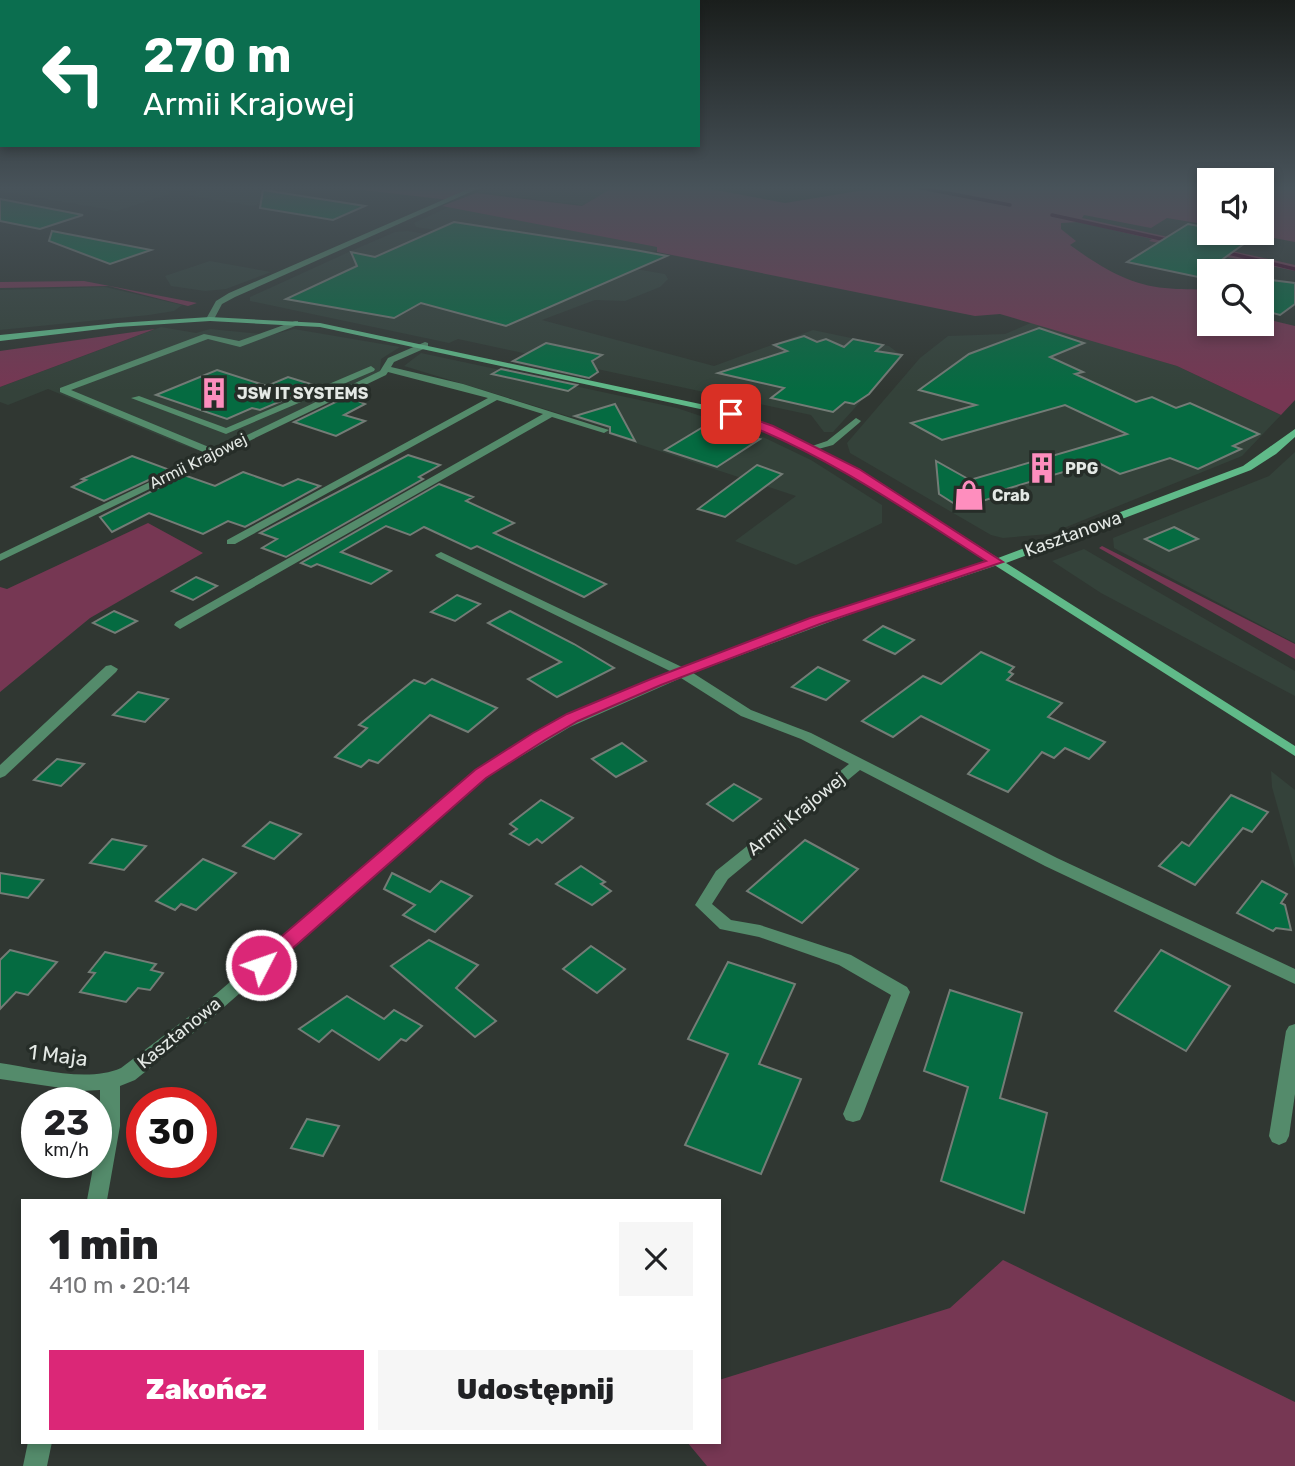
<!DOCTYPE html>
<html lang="pl">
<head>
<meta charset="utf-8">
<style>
	:root { --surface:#fff; --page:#f6f6f6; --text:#202124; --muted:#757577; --accent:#db2777 }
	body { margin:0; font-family:Rubik,sans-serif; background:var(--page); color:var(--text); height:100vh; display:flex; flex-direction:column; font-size:26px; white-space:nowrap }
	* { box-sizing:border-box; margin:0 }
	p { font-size:23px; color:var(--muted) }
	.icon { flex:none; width:38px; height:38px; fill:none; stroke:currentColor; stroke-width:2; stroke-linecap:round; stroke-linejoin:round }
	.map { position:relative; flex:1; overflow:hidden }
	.sheet { position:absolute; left:21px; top:1199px; width:700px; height:245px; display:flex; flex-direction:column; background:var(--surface); border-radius:0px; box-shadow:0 4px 10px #0003 }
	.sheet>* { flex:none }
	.guide { position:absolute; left:0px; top:0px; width:700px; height:147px; box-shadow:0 4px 10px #0003; background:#0b6e4f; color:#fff; overflow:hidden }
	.buttons { position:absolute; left:1197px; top:168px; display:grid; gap:14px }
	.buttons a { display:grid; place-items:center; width:77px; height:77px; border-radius:0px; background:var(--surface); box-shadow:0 4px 10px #0003; font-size:35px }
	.speed { position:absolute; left:21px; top:1087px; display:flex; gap:14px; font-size:35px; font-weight:700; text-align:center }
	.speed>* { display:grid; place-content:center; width:91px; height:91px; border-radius:50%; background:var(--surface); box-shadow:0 4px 10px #0003; line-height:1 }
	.speed small { font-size:18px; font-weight:400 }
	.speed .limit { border:10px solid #d22; background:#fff; color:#111 }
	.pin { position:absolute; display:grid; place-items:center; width:60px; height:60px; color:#fff; margin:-30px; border-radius:14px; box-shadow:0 4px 10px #0006 }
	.me { position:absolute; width:77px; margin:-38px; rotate:49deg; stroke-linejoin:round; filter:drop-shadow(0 0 5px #0008) }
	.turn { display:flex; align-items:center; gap:24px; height:147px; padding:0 28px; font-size:32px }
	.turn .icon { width:91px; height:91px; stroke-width:2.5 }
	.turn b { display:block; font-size:49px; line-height:60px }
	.round { display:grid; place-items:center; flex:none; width:74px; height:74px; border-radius:0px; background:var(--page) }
	.headline { display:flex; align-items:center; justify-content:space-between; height:119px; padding:0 28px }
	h1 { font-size:42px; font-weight:800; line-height:52px }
	.action { display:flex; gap:14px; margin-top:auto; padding:14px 28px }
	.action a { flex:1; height:80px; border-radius:0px; background:var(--accent); color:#fff; font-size:28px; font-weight:800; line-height:80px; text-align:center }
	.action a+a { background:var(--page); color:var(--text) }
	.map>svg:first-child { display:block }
</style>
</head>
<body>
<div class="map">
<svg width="1295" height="1466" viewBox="0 0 1295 1466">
	<rect width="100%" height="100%" fill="#303732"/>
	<g fill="#34423a">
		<polygon points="0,186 159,186 169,188 169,194 117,211 0,191"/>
		<polygon points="209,186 306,186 253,206 187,195"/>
		<polygon points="490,186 578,186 610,190 582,205 478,192"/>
		<polygon points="453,205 663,247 631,262 416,227 414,223"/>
		<polygon points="408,231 665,274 668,279 660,287 625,301 595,300 542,320 714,366 813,330 889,346 902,356 833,432 824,432 811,415 458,339 449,343 250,301 250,297 351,251 395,232"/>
		<polygon points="210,261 271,272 226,289 205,291 171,286 165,276"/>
		<polygon points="105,287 182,305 174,311 149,315 0,330 0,290"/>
		<polygon points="1033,322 1177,366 1281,415 1242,456 1049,534 1003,538 991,535 850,453 847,443 920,358 948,336 1005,334"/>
		<polygon points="161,327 196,333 210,329 271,335 294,329 400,347 381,359 380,370 387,372 211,454 182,445 48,389 8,405 0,402 0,387"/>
		<polygon points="421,353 677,408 763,437 811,460 882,505 882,523 796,565 735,541 796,496 605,433 608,430 604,427 404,366"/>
		<polygon points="1295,452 1295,643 1114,548 1113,538 1269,476"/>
		<polygon points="1084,549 1295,671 1295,696 1101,593 1052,561"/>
		<polygon points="1271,771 1295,790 1295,869 1272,787"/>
	</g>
	<g fill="#763753">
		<polygon points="329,186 476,186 449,200"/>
		<path d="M570,186h124l91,17 104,-17h320v39l-42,-7 -16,10 -67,-13 -2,3 200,44 13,3v6l-146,-30 3,-2 -73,-17 -18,1v6l15,12 -6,4c29,21 59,40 95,43 15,2 29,0 44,3v33h53v-6l33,8v74l-14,15 -104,-49 -177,-52 -25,2 -318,-64v-5l-215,-41 34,-13 106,13 27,-16z"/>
		<polygon points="1262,186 1295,186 1295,242 1248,233 1262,233"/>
		<polygon points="84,281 197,303 188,306 109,286 0,288 0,282"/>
		<polygon points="155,329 0,387 0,351"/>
		<polygon points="148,523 203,553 90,618 0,692 0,587 7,589"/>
		<polygon points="1102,546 1295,644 1295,659 1099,548"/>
		<polygon points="1003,1260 1295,1402 1295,1466 707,1466 687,1442 719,1442 719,1380 950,1308"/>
	</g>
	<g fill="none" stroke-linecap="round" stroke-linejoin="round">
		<g stroke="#440025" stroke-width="3.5">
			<polyline points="911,186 1010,205"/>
			<polyline points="1052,215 1171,241"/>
			<polyline points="1224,252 1295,269"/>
		</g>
	</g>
	<g fill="#056b41" stroke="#737c76" stroke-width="2">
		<polygon points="263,190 365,206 333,220 260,208"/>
		<polygon points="0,199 83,215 40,229 0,221"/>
		<polygon points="454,222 635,250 667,256 506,326 421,303 394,318 286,299 357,266 351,252 375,257"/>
		<polygon points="1188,224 1209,228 1209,233 1259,233 1198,277 1127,262"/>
		<polygon points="52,231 151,250 110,264 49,241"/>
		<polygon points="1271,280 1295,283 1295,304 1280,315 1262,310 1262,292"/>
		<polygon points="1039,328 1084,343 1050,357 1083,372 1075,374 1136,402 1152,397 1176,408 1190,403 1259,434 1233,446 1241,449 1198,469 1170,458 1120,474 1097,462 996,492 1001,495 961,508 939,494 936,461 970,480 1127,434 1065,405 942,440 911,423 976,405 919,390 969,354"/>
		<polygon points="804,336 817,342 826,339 844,347 853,339 883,345 876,351 902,355 869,394 854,404 845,402 833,412 771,398 784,388 718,373 787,351 774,345"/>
		<polygon points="546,343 602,355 592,361 598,372 589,378 513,361"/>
		<polygon points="501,369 577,385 568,391 492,374"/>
		<polygon points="217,370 267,386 288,377 317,386 260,410 252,408 227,419 156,395"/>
		<polygon points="348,396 365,404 344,415 365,421 336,436 294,422"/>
		<polygon points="615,404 635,441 610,433 610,427 575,416"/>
		<polygon points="708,424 760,439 717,467 665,450"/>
		<polygon points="408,455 440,465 419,477 423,479 286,557 262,548 277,539 260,533"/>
		<polygon points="132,456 170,470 104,501 72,487 86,480 82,479"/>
		<polygon points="757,465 782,474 725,517 698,509"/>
		<polygon points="243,472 283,486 298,479 320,486 245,527 228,521 203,534 149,513 112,532 100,517 184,475 215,486"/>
		<polygon points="439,484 473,497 466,501 514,523 494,533 606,584 584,597 477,546 471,549 424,527 410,535 386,526 341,552 391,571 371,584 317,564 311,567 301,563"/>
		<polygon points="1174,527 1198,539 1169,551 1145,539"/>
		<polygon points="196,577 217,586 193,600 172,591"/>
		<polygon points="457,595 480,604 455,621 431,612"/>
		<polygon points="114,611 137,621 115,633 93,623"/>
		<polygon points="510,611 574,644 614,668 557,697 528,679 561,662 488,623"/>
		<polygon points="883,626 914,640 895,654 864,640"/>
		<polygon points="981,652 1014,667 1009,672 1013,674 1007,680 1062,703 1048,717 1105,742 1089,759 1065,748 1054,758 1042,752 1008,792 968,774 989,750 921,716 893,737 862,721 923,676 941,684"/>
		<polygon points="818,667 849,681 826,700 792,687"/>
		<polygon points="432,679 497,708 468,732 430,715 378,763 369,760 361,767 335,757 367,728 359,725 414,680 425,684"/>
		<polygon points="138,692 168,699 145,722 113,715"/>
		<polygon points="622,743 646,761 616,777 592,759"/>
		<polygon points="57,759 84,764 61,786 34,780"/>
		<polygon points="734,784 761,799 733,821 707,804"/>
		<polygon points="1231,795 1268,812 1252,832 1243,828 1195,885 1159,866 1182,842 1189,846"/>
		<polygon points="541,800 573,818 542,843 537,839 529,845 510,834 517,829 510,824"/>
		<polygon points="270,822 301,834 274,859 243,846"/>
		<polygon points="112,839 146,846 124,870 90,863"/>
		<polygon points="805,840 858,869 802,923 747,891"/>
		<polygon points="203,859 236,873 196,910 181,904 175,910 156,901"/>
		<polygon points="581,866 605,882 601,884 611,891 592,905 556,884"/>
		<polygon points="0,873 43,880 28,898 0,893"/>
		<polygon points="392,873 430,892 441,881 472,896 435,932 403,915 415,905 384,889"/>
		<polygon points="1262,881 1287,894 1281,903 1285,905 1291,930 1276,928 1273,931 1237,913"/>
		<polygon points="429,940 478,965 456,988 496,1021 475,1037 391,966"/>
		<polygon points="591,946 625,969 597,993 563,969"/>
		<polygon points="10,950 57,962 28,995 16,992 0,1009 0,960"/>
		<polygon points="1161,950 1230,986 1186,1051 1115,1011"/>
		<polygon points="105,952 156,964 151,970 163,973 150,990 138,988 126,1002 80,992 95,973 89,972"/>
		<polygon points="728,962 795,984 759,1064 801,1079 761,1174 685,1145 728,1054 688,1039"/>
		<polygon points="950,990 1022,1013 1000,1098 1047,1113 1024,1213 941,1181 968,1087 924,1071"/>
		<polygon points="347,996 384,1019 394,1010 422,1026 406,1041 401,1039 379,1060 332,1030 319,1042 299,1029"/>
		<polygon points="307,1119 339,1126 323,1156 291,1148"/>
	</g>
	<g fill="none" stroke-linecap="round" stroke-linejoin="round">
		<g fill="#548b6b" fill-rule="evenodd">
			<polygon points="475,186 484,186 235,297 222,304 213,321 206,319 216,301 229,293"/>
			<polygon points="295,321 298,321 298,325 240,347 208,339 71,390 216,450 380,371 388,358 425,342 428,343 428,347 394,362 391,367 463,384 609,430 604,433 552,417 180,629 174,625 176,622 543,414 497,400 235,544 227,544 227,540 488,398 388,372 386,375 0,561 0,554 208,454 60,392 60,388 204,334 239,341"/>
			<polygon points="371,366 375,369 374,371 226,434 131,398 139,396 226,428"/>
			<polygon points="856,418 861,421 859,423 833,445 811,451 806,448 827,441"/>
			<path d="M441,552l243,116 167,-63 142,-45h8v4l-142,47 -166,62 58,37 60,23 246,125 238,111v15l-250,-118 -185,-96 -132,109 -16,25 19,16 29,5 91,30 56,32 3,5 -47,122 -3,6 -7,2 -7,-2 -3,-6 48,-119 -52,-30 -80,-28 -39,-8 -25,-24 21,-34 133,-107 -48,-25 -60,-23 -60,-38 -111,49 -84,50 -279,245 -72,58 -15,6v40l-13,74h-20l7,-38h2l4,-36v-36l-18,1 -82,-12v-16c36,5 87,20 121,5l74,-56 281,-241 85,-50 111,-49 -235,-115 -2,-2z"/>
			<polygon points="111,665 118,669 116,672 5,776 0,778 0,765 106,666"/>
			<polygon points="1295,1024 1295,1094 1289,1136 1286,1142 1279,1145 1272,1142 1269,1136 1286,1031 1289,1026"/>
			<polygon points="28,1442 52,1442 47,1466 23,1466"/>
		</g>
		<polygon fill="#60ba89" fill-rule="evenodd" points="210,317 320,323 719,408 772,426 859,470 998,558 1243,466 1295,429 1295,437 1276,454 1251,470 1006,563 1295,746 1295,756 851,474 766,430 714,412 320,327 210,321 118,327 0,341 0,335 118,323"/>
	</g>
	<linearGradient id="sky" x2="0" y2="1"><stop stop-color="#1a1e1c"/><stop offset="0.48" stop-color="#48535a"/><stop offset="1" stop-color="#48535a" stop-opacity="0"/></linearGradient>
	<rect width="1295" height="391" fill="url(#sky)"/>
	<path fill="#db2777" stroke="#8e194d" stroke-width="2" d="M731,411l42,15 86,43 144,93 -183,62 -159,61 -83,36 -33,19 -59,38 -218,192h-14l-3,-5 3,-5 221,-190 58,-37 34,-19 84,-35 159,-61 176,-57c-83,-53 -165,-110 -259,-144v-5z"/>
	<defs>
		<symbol id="building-bare" viewBox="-9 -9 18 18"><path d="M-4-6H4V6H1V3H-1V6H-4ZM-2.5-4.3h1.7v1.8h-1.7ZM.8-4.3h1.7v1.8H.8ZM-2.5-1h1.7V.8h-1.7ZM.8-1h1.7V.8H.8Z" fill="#fe8ebe" stroke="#262d28" stroke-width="2.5" paint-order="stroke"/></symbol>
		<symbol id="shop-bare" viewBox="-9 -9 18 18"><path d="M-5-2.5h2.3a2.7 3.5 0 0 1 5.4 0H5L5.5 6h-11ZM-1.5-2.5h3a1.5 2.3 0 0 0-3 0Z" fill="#fe8ebe" stroke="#262d28" stroke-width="2.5" paint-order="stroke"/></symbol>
	</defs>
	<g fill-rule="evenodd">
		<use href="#building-bare" x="192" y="371" width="44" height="44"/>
		<use href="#building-bare" x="1020" y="446" width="44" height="44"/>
		<use href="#shop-bare" x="947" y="473" width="44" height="44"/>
	</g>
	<g text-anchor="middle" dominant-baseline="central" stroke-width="7" stroke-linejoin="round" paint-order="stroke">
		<g font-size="16" font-weight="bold" fill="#e4e9e5" stroke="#262d28" text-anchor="start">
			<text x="237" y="393">JSW IT SYSTEMS</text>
			<text x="1065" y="468">PPG</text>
			<text x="992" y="495">Crab</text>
		</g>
		<g font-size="16" fill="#e4e9e5" stroke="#262d28">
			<text transform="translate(198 461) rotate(-26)">Armii Krajowej</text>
		</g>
		<g font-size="18" fill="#e4e9e5" stroke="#262d28">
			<text transform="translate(1073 534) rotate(-20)">Kasztanowa</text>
			<text transform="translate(796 814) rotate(-39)">Armii Krajowej</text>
			<text transform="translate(179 1033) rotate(-39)">Kasztanowa</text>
		</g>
		<g font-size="21" fill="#e4e9e5" stroke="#262d28">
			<text transform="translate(58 1055) rotate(7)">1 Maja</text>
		</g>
	</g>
</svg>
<div class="buttons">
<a><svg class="icon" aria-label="sound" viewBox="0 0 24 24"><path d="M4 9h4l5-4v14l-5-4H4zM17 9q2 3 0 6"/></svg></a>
<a><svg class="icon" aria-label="search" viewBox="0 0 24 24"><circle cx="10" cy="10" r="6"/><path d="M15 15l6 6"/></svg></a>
</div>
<div class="speed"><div>23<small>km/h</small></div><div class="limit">30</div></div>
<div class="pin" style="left:731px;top:414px;background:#d93025"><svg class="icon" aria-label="arrive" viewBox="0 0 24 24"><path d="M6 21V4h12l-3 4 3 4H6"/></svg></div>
<svg class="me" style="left:261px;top:965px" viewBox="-20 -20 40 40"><circle r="17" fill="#db2777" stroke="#fff" stroke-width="3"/><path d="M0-11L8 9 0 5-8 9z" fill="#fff"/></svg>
<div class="guide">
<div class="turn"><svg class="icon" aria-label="left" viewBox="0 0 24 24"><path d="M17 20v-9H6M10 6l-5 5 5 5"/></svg><div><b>270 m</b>Armii Krajowej</div></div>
</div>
<section class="sheet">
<div class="headline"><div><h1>1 min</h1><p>410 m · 20:14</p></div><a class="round"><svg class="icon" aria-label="close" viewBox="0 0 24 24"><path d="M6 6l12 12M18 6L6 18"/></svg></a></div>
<div class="action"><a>Zakończ</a><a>Udostępnij</a></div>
</section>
</div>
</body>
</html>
